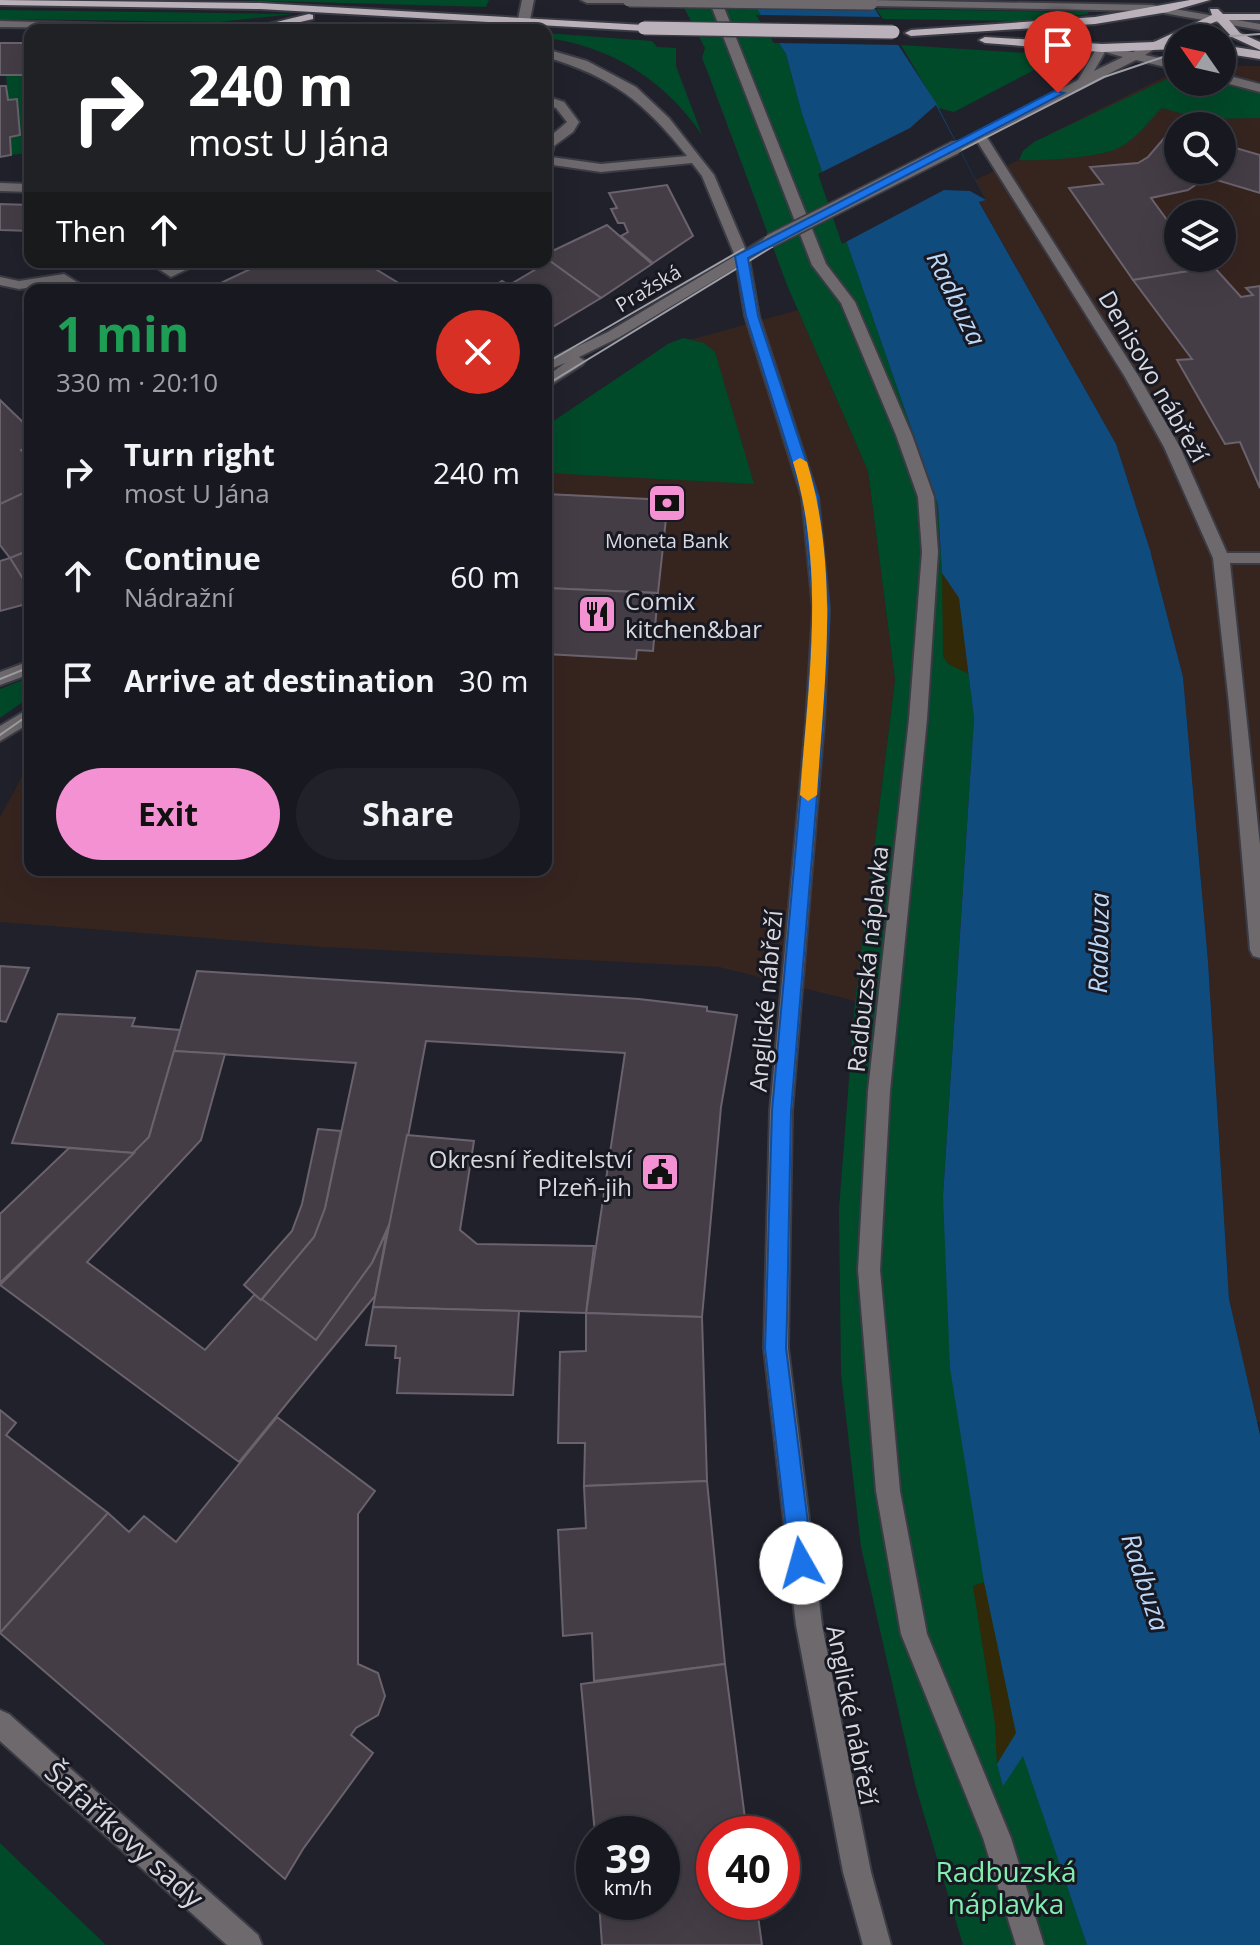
<!DOCTYPE html>
<html lang="en">
<head>
<meta charset="utf-8">
<style>
	:root { --surface:#181920; --page:#212229; --text:#f1f3f6; --muted:#9fa0a5; --line:#36383e; --accent:#f491d3 }
	body { margin:0; font-family:"Open Sans",sans-serif; background:var(--page); color:var(--text); height:100vh; display:flex; flex-direction:column; font-size:30px; white-space:nowrap }
	* { box-sizing:border-box; margin:0 }
	p { font-size:26px; color:var(--muted) }
	.icon { flex:none; width:44px; height:44px; fill:none; stroke:currentColor; stroke-width:2; stroke-linecap:round; stroke-linejoin:round }
	.map { position:relative; flex:1; overflow:hidden }
	.details { position:absolute; left:24px; top:284px; width:528px; height:592px; display:flex; flex-direction:column; background:var(--surface); border-radius:16px; box-shadow:0 8px 32px #0002,0 0 0 2px var(--line) }
	.details>* { flex:none }
	.hud { position:absolute; left:24px; top:24px; width:528px; height:244px; border-radius:16px; box-shadow:0 8px 32px #0002,0 0 0 2px var(--line); background:#202124; color:#fff; overflow:hidden }
	.needle { width:52px; rotate:304deg }
	.buttons { position:absolute; left:1164px; top:24px; display:grid; gap:16px }
	.buttons a { display:grid; place-items:center; width:72px; height:72px; border-radius:50%; background:var(--surface); box-shadow:0 8px 32px #0002,0 0 0 2px var(--line); font-size:40px }
	.speed { position:absolute; left:576px; top:1816px; display:flex; gap:16px; font-size:40px; font-weight:700; text-align:center }
	.speed>* { display:grid; place-content:center; width:104px; height:104px; border-radius:50%; background:var(--surface); box-shadow:0 8px 32px #0002,0 0 0 2px var(--line); line-height:1 }
	.speed small { font-size:20px; font-weight:400 }
	.speed .limit { border:12px solid #d22; background:#fff; color:#111 }
	.pin { position:absolute; display:grid; place-items:center; width:68px; height:68px; color:#fff; margin:-82px -34px; border-radius:50% 50% 50% 0; rotate:-45deg; box-shadow:0 0 8px #0007 }
	.pin .icon { rotate:45deg }
	.me { position:absolute; width:88px; margin:-44px; rotate:353deg; stroke-linejoin:round; filter:drop-shadow(0 0 6px #0008) }
	.turn { display:flex; align-items:center; gap:28px; height:168px; padding:0 32px; font-size:36px }
	.turn .icon { width:104px; height:104px; stroke-width:2.5 }
	.turn b { display:block; font-size:56px; line-height:68px }
	.then { display:flex; align-items:center; height:76px; padding:0 32px; background:#0003; gap:16px; font-size:30px }
	.round { display:grid; place-items:center; flex:none; width:84px; height:84px; border-radius:42px; background:var(--page) }
	.overview { display:flex; align-items:center; justify-content:space-between; height:136px; padding:0 32px }
	h1 { font-size:48px; font-weight:700; line-height:60px; color:#1e9e55 }
	.button { display:flex; gap:16px; margin-top:auto; padding:16px 32px }
	.button a { flex:1; height:92px; border-radius:48px; background:var(--accent); color:#111; font-size:32px; font-weight:700; line-height:92px; text-align:center }
	.button a+a { background:var(--page); color:var(--text) }
	ul { padding:0; list-style:none }
	li { display:flex; align-items:center; gap:24px; height:104px; padding:0 32px }
	li div { flex:1 }
	li b { display:block; font-size:30px }
	li em { font-style:normal }
	.map>svg:first-child { display:block }
</style>
</head>
<body>
<div class="map">
<svg width="1260" height="1945" viewBox="0 0 1260 1945">
	<rect width="100%" height="100%" fill="#20212b"/>
	<g fill="#36241f" fill-rule="evenodd">
		<path d="M1222,66h38v1356h-4l-27,-123 -21,-337 -25,-285 -33,-127 -34,-106 -137,-243 7,-2 -11,-19 44,-20 4,-9 11,-9 128,-64 16,-4v8h44zM1178,126h44v44h-44zM1178,214h44v44h-44z"/>
		<polygon points="798,310 868,471 895,680 855,1001 719,967 322,947 0,922 0,817 30,762 30,870 546,870 546,426 673,341 693,339"/>
	</g>
	<g fill="#004929">
		<polygon points="239,0 489,0 486,7"/>
		<polygon points="680,0 751,0 786,54 802,114 938,505 942,573 959,597 974,718 943,1196 1016,1733 1087,1945 963,1945 916,1788 861,1547 841,1374 839,1209 855,1001 895,680 868,471 787,285 708,73 702,58 705,48"/>
		<polygon points="876,9 1087,12 1089,14 1022,21 883,19"/>
		<polygon points="0,10 289,14 294,14 219,22 0,19"/>
		<path d="M546,33l106,8 5,6 19,1v18l26,69c-36,-54 -91,-89 -156,-97z"/>
		<polygon points="901,45 1059,55 1059,57 954,112 938,108"/>
		<path d="M1177,74l1,8h33l49,11v25l-60,1 -38,-11c-14,14 -29,35 -48,42 -24,8 -69,11 -95,10l4,-9 11,-9z"/>
		<polygon points="6,75 30,75 30,153 11,155 10,137 20,135 17,99 8,100"/>
		<polygon points="683,338 704,343 715,352 754,484 546,473 546,426 668,344"/>
		<polygon points="30,677 30,697 0,718 0,689"/>
		<polygon points="0,1843 106,1945 0,1945"/>
	</g>
	<g fill="#312907">
		<polygon points="942,573 959,597 969,674 948,664 943,656"/>
		<polygon points="984,1582 1016,1733 997,1764 995,1724 973,1586"/>
	</g>
	<polygon fill="#104b7e" points="751,0 869,0 936,103 986,200 979,202 1116,444 1150,550 1183,677 1208,962 1229,1299 1260,1435 1260,1945 1087,1945 1023,1756 1003,1786 997,1764 1016,1733 984,1582 950,1368 943,1196 974,718 959,598 942,573 938,505 802,114 786,54"/>
	<g fill="#20212b">
		<polygon points="756,15 881,17 901,45 774,43"/>
		<polygon points="936,105 986,200 970,191 944,190 842,244 818,174 910,128"/>
	</g>
	<g fill="#443d46" stroke="#6a626d" stroke-width="2">
		<rect x="0" y="43" width="30" height="32"/>
		<polygon points="0,86 6,86 8,100 17,99 20,135 10,137 11,155 0,157"/>
		<polygon points="1172,129 1178,131 1178,170 1222,170 1222,144 1260,155 1260,193 1207,177 1188,190 1151,198 1178,235 1178,258 1194,258 1202,269 1133,280 1069,188 1103,184 1090,167 1138,163 1148,157"/>
		<polygon points="667,185 693,236 653,263 621,236 628,232 624,223 618,223 611,209 617,208 609,193"/>
		<polygon points="0,204 30,205 30,231 0,230"/>
		<polygon points="607,225 652,264 601,298 550,261 546,254"/>
		<polygon points="550,261 601,298 546,331 546,290 487,290 502,281 509,285"/>
		<polygon points="265,262 364,262 410,290 206,290"/>
		<polygon points="1214,267 1241,297 1253,295 1246,288 1260,286 1260,488 1240,442 1225,444 1177,360 1192,359 1133,280"/>
		<polygon points="0,400 30,429 30,446 21,450 30,459 30,490 0,504"/>
		<polygon points="30,490 30,550 10,558 0,545 0,504"/>
		<polygon points="546,494 668,500 658,593 546,588"/>
		<polygon points="30,550 30,590 10,558"/>
		<polygon points="10,558 30,590 30,603 0,611 0,561"/>
		<polygon points="546,588 658,593 653,651 637,650 636,659 546,654"/>
		<polygon points="0,966 29,968 6,1022 0,1021"/>
		<polygon points="197,971 639,999 707,1007 707,1011 737,1015 721,1107 702,1317 586,1313 625,1053 426,1041 393,1216 372,1263 316,1340 261,1300 314,1237 325,1208 356,1063 174,1051"/>
		<polygon points="58,1014 135,1018 132,1026 180,1030 149,1137 134,1153 12,1143"/>
		<polygon points="174,1051 225,1054 201,1140 87,1262 205,1350 255,1294 316,1340 372,1263 387,1231 375,1296 239,1462 0,1285 149,1137"/>
		<polygon points="318,1129 341,1131 325,1208 314,1237 261,1300 244,1285 292,1231 302,1204"/>
		<polygon points="407,1135 474,1141 460,1230 477,1244 594,1246 586,1313 373,1307"/>
		<polygon points="69,1148 134,1153 0,1283 0,1214"/>
		<polygon points="373,1307 519,1311 513,1395 397,1393 400,1358 395,1358 396,1346 366,1345"/>
		<polygon points="586,1313 702,1317 707,1481 584,1486 585,1443 558,1443 560,1352 586,1351"/>
		<polygon points="0,1410 16,1423 6,1435 108,1513 0,1633"/>
		<polygon points="277,1417 375,1491 358,1514 358,1664 378,1673 385,1696 378,1715 356,1728 351,1735 373,1753 303,1849 285,1879 0,1633 108,1513 129,1532 144,1516 176,1542"/>
		<polygon points="707,1481 725,1664 594,1681 592,1633 563,1636 558,1530 586,1528 584,1486"/>
		<polygon points="725,1664 747,1834 714,1834 714,1902 756,1902 762,1945 602,1945 599,1902 662,1902 662,1834 595,1834 581,1684"/>
	</g>
	<g fill="none" stroke-linecap="round" stroke-linejoin="round">
		<defs>
			<g id="minor">
				<polygon points="522,0 534,0 530,20 521,30 509,30 518,19"/>
				<polygon points="581,0 635,0 629,3 587,3"/>
				<polygon points="709,0 721,0 826,264 855,302 912,435 934,497 938,552 927,719 890,1091 880,1270 900,1491 927,1634 1011,1838 1044,1945 1016,1945 983,1838 901,1634 876,1491 858,1270 868,1091 909,719 922,552 918,497 896,435 841,303 812,265"/>
				<polygon points="869,0 1152,5 1260,24 1260,30 1152,11 871,6 865,3"/>
				<polygon points="0,21 228,27 234,30 0,27"/>
				<polygon points="304,27 367,27 373,30 298,30"/>
				<path d="M1155,41l6,4 -16,10 33,7v8l-42,-10 -150,76 153,241 41,70 47,106h33v10h-30l30,282v113l-7,-2 -3,-6 -21,-246 -16,-146 -49,-111 -39,-70 -148,-236 -21,10 -6,-4 128,-67 20,-34 35,6zM1105,52l18,5 -29,14z"/>
				<path d="M546,49l41,12 49,26 33,31 45,57 32,75 19,-12 12,3 -28,18 10,57 59,181 11,112 -5,114 -32,388 -4,237 34,277 49,247 20,73h-28l-20,-73 -47,-247 -32,-277 6,-237 36,-388 7,-114 -11,-112 -57,-181 -8,-49 -119,71 -39,19 6,4 -2,3 -37,24v-11l19,-14 -19,8v-10l62,-29 127,-76 -33,-80 -10,-13 -91,9 -55,-8v-24l21,-18 -11,-14 -10,-4v-8l18,6 15,20 -6,10 -19,14 -3,11 50,7 86,-8c-43,-54 -74,-79 -141,-99z"/>
				<polygon points="1222,74 1260,84 1260,92 1222,82"/>
				<polygon points="0,183 30,184 30,192 0,191"/>
				<polygon points="148,262 164,262 172,267 184,262 202,262 171,277"/>
				<polygon points="64,274 90,290 73,290 62,283 19,289 0,285 0,277 19,281"/>
				<polygon points="30,661 30,674 0,685 0,672"/>
				<polygon points="30,708 30,723 0,741 0,726"/>
				<polygon points="0,1710 9,1714 258,1935 262,1945 227,1945 0,1741"/>
			</g>
			<g id="major">
				<polygon points="0,0 260,3 644,25 650,28 644,31 260,9 0,5"/>
				<polygon points="1190,0 1210,0 1168,12 1095,24 911,36 905,33 911,30 1095,17"/>
				<polygon points="1210,9 1218,9 1223,14 1260,14 1260,20 1229,20 1240,33 1260,42 1260,50 1232,37 1217,21 1178,38 1173,42 1178,41 1178,49 1102,52 985,43 979,40 985,37 1102,44 1154,42 1212,15"/>
				<polygon points="309,14 313,15 313,19 266,30 244,30"/>
				<polygon points="1222,45 1260,51 1260,59 1222,53"/>
			</g>
		</defs>
		<use href="#minor" stroke="#3a3b44" stroke-width="4"/>
		<use href="#major" stroke="#3a3b44" stroke-width="4"/>
		<use href="#minor" fill="#6d696d" fill-rule="evenodd"/>
		<use href="#major" fill="#bab1ba" fill-rule="evenodd"/>
		<g stroke="#9f9fa7" stroke-width="2">
			<polyline points="1206,38 1260,34"/>
			<polyline points="546,363 743,249"/>
			<polyline points="546,385 772,247 1104,77 1178,52"/>
			<polyline points="0,679 30,667"/>
			<polyline points="0,735 30,714"/>
		</g>
		<defs>
			<g id="minor-bridge">
				<polyline points="629,0 871,3"/>
				<polyline points="770,241 956,147"/>
			</g>
			<polyline id="major-bridge" points="644,28 893,32"/>
		</defs>
		<use href="#minor-bridge" stroke="#3a3b44" stroke-width="16" stroke-linecap="butt"/>
		<use href="#major-bridge" stroke="#3a3b44" stroke-width="16" stroke-linecap="butt"/>
		<use href="#minor-bridge" stroke="#6d696d" stroke-width="13"/>
		<use href="#major-bridge" stroke="#bab1ba" stroke-width="13"/>
	</g>
	<polygon fill="#1a73e8" stroke="#114b97" stroke-width="2" points="1054,91 1064,93 748,258 758,316 818,497 829,609 823,723 791,1111 787,1318 786,1348 813,1563 810,1571 801,1575 793,1571 790,1563 765,1348 766,1318 772,1111 807,723 814,609 803,497 746,316 735,256"/>
	<path fill="#f59e0b" d="M800,458l7,4c33,108 17,223 10,333l-9,6 -8,-6c8,-110 26,-225 -7,-333z"/>
	<defs>
		<symbol id="bank-square" viewBox="-11 -11 22 22"><rect x="-9" y="-9" width="18" height="18" rx="4" fill="#f491d3" stroke="#171821"/><path d="M-6-4H6V4H-6ZM0-2.3a2.3 2.3 0 1 0 0 4.6a2.3 2.3 0 1 0 0-4.6Z" fill="#111"/></symbol>
		<symbol id="restaurant-square" viewBox="-11 -11 22 22"><rect x="-9" y="-9" width="18" height="18" rx="4" fill="#f491d3" stroke="#171821"/><path d="M-5-6h1v4h1v-4h1v4h1v-4h1v5L-1.5 .5V6h-2V.5L-5-1ZM5-6V6H3V1.5H1.5Q1.5-4 5-6Z" fill="#111"/></symbol>
		<symbol id="civic-square" viewBox="-11 -11 22 22"><rect x="-9" y="-9" width="18" height="18" rx="4" fill="#f491d3" stroke="#171821"/><path d="M-.6-6.5H3V-4.5H.6V-3L4-1V1h2V6H-6V1h2V-1L-.6-3ZM-1.2 2.5V6h2.4V2.5Z" fill="#111"/></symbol>
	</defs>
	<g fill-rule="evenodd">
		<use href="#bank-square" x="645" y="481" width="44" height="44"/>
		<use href="#restaurant-square" x="575" y="592" width="44" height="44"/>
		<use href="#civic-square" x="638" y="1150" width="44" height="44"/>
	</g>
	<g text-anchor="middle" dominant-baseline="central" stroke-width="6" stroke-linejoin="round" paint-order="stroke">
		<g font-size="20" fill="#d8d8df" stroke="#171821">
			<text transform="translate(648 288) rotate(-31)">Pražská</text>
		</g>
		<g font-size="20" fill="#d8d8df" stroke="#171821">
			<text x="667" y="540">Moneta Bank</text>
		</g>
		<g font-size="24" fill="#d8d8df" stroke="#171821">
			<text transform="translate(1154 376) rotate(60)">Denisovo nábřeží</text>
			<text transform="translate(867 959) rotate(-84)">Radbuzská náplavka</text>
			<text transform="translate(765 1001) rotate(-85)">Anglické nábřeží</text>
			<text transform="translate(853 1715) rotate(79)">Anglické nábřeží</text>
		</g>
		<g font-size="24" fill="#d8d8df" stroke="#171821" text-anchor="start">
			<text x="625" y="600">Comix<tspan x="625" dy="28">kitchen&amp;bar</tspan></text>
			<text x="632" y="1158" text-anchor="end">Okresní ředitelství<tspan x="632" dy="28">Plzeň-jih</tspan></text>
		</g>
		<g font-size="26" font-style="italic" fill="#bbd8f8" stroke="#171821">
			<text transform="translate(957 298) rotate(64)">Radbuza</text>
			<text transform="translate(1098 943) rotate(-89)">Radbuza</text>
			<text transform="translate(1146 1582) rotate(72)">Radbuza</text>
		</g>
		<g font-size="28" fill="#d8d8df" stroke="#171821">
			<text transform="translate(125 1834) rotate(42)">Šafaříkovy sady</text>
		</g>
		<g font-size="28" fill="#82eeaf" stroke="#171821">
			<text x="1006" y="1871">Radbuzská<tspan x="1006" dy="32">náplavka</tspan></text>
		</g>
	</g>
</svg>
<div class="buttons">
<a><svg class="needle" viewBox="-14 -14 28 28"><path d="M0-13l5 13h-10z" fill="#e53935"/><path d="M0 13l5-13h-10z" fill="#9fa0a5"/></svg></a>
<a><svg class="icon" aria-label="search" viewBox="0 0 24 24"><circle cx="10" cy="10" r="6"/><path d="M15 15l6 6"/></svg></a>
<a><svg class="icon" aria-label="layers" viewBox="0 0 24 24"><path d="M12 4l9 5-9 5-9-5zM3 14l9 5 9-5"/></svg></a>
</div>
<div class="speed"><div>39<small>km/h</small></div><div class="limit">40</div></div>
<div class="pin" style="left:1058px;top:93px;background:#d93025"><svg class="icon" aria-label="arrive" viewBox="0 0 24 24"><path d="M6 21V4h12l-3 4 3 4H6"/></svg></div>
<svg class="me" style="left:801px;top:1563px" viewBox="-20 -20 40 40"><circle r="19" fill="#fff"/><path d="M0-13L10 11 0 6-10 11z" fill="#1a73e8"/></svg>
<div class="hud">
<div class="turn"><svg class="icon" aria-label="right" viewBox="0 0 24 24"><path d="M7 20v-9h11M14 6l5 5-5 5"/></svg><div><b>240 m</b>most U Jána</div></div>
<div class="then">Then<svg class="icon" aria-label="ahead" viewBox="0 0 24 24"><path d="M12 20V5M6 11l6-6 6 6"/></svg></div>
</div>
<section class="details">
<div class="overview"><div><h1>1 min</h1><p>330 m · 20:10</p></div><a class="round" style="background:#d93025;color:#fff"><svg class="icon" aria-label="close" viewBox="0 0 24 24"><path d="M6 6l12 12M18 6L6 18"/></svg></a></div>
<ul>
<li><svg class="icon" aria-label="right" viewBox="0 0 24 24"><path d="M7 20v-9h11M14 6l5 5-5 5"/></svg><div><b>Turn right</b><p>most U Jána</p></div><em>240 m</em></li>
<li><svg class="icon" aria-label="ahead" viewBox="0 0 24 24"><path d="M12 20V5M6 11l6-6 6 6"/></svg><div><b>Continue</b><p>Nádražní</p></div><em>60 m</em></li>
<li><svg class="icon" aria-label="arrive" viewBox="0 0 24 24"><path d="M6 21V4h12l-3 4 3 4H6"/></svg><div><b>Arrive at destination</b></div><em>30 m</em></li>
</ul>
<div class="button"><a>Exit</a><a>Share</a></div>
</section>
</div>
</body>
</html>
